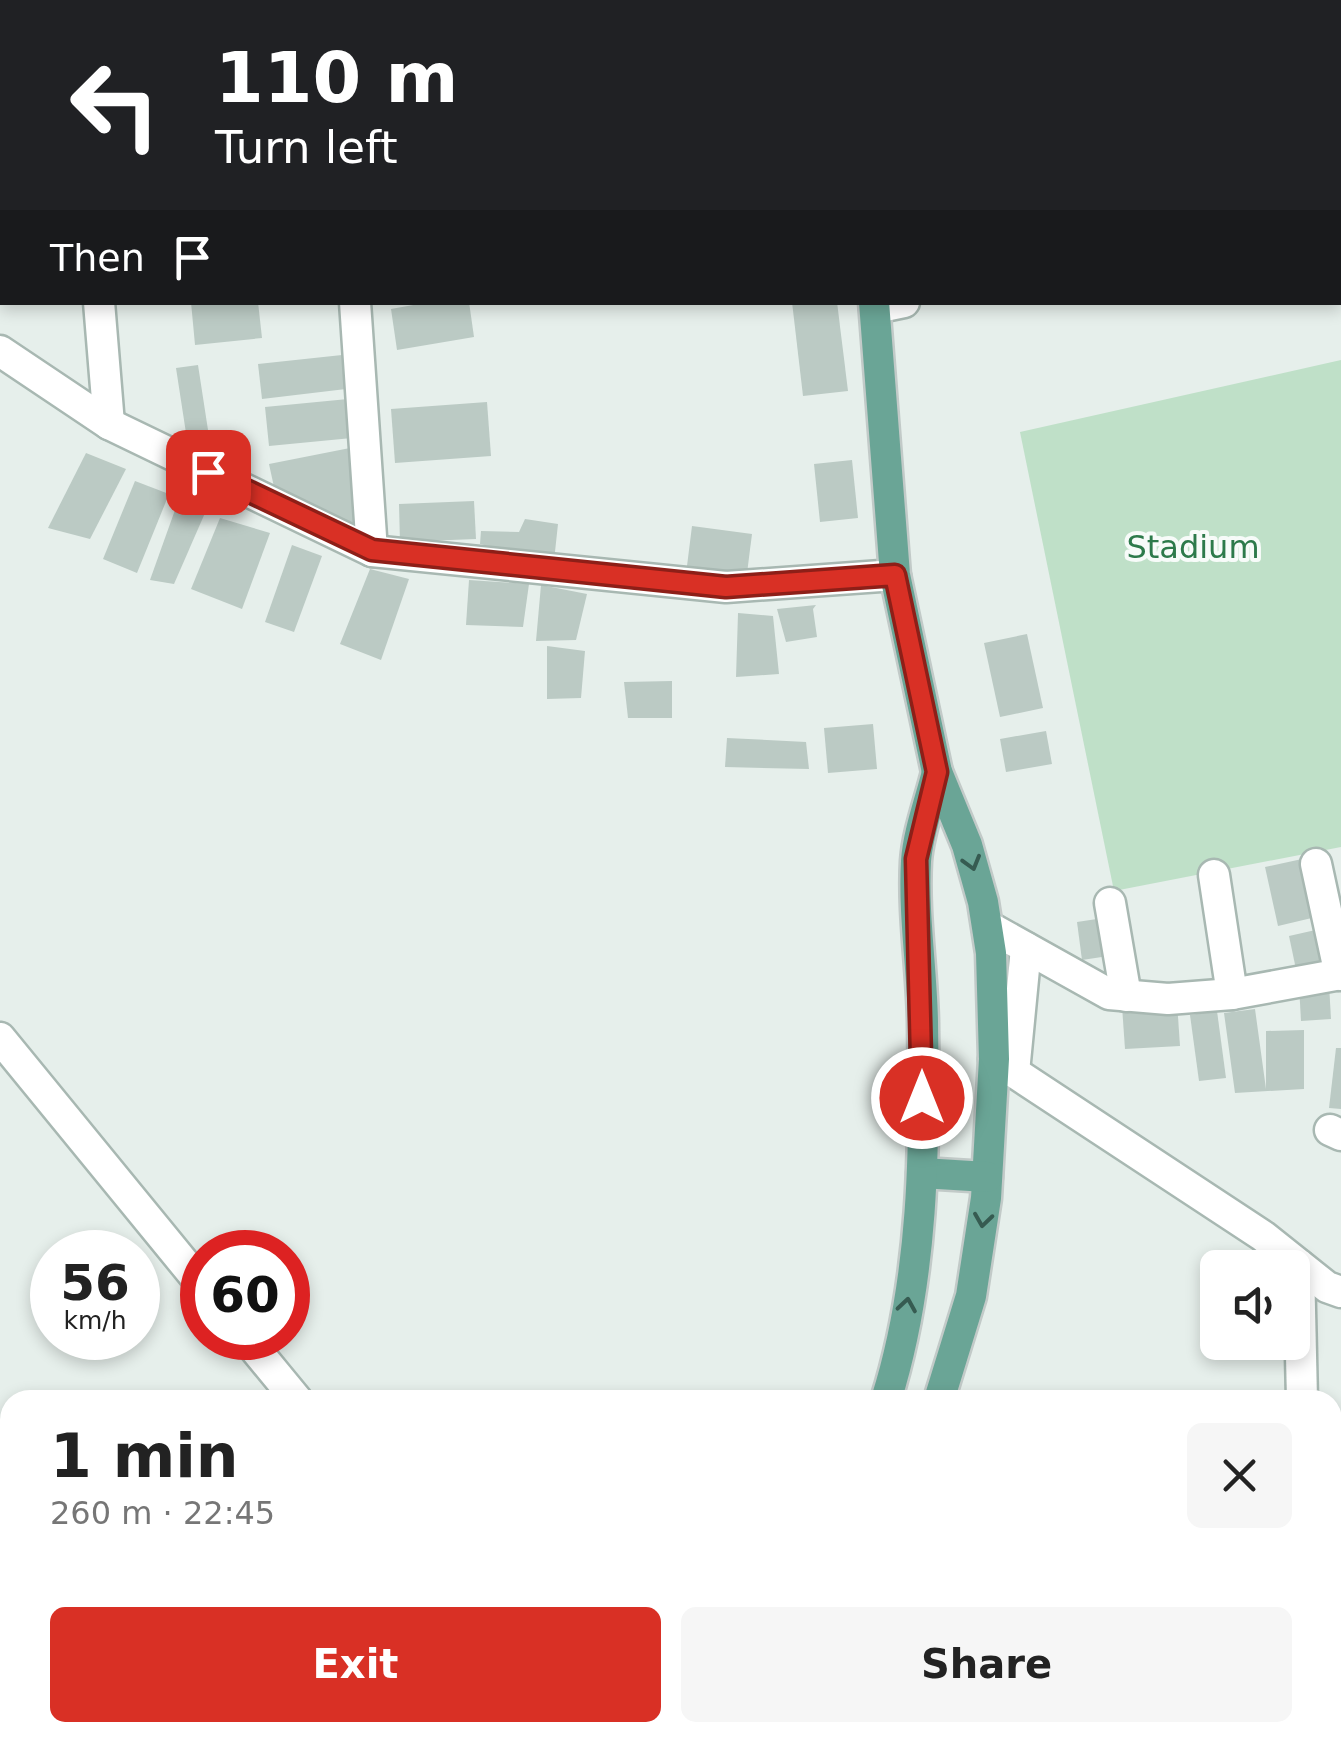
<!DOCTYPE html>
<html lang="en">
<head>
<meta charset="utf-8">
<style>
	:root { --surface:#fff; --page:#f6f6f6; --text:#222; --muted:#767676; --accent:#d93025 }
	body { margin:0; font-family:"DejaVu Sans",sans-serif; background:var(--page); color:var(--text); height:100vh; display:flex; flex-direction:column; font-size:38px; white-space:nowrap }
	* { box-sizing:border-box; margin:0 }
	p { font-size:32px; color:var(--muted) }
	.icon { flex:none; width:55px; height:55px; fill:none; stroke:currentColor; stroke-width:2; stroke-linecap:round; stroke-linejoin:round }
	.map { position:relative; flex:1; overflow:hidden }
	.panel { position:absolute; left:0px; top:1390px; width:1342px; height:352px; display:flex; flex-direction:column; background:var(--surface); border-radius:30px 30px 0 0; box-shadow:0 5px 15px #0003 }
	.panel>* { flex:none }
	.hud { position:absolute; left:0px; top:0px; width:1342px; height:305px; box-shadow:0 5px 15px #0003; background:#202124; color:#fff; overflow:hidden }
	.fabs { position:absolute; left:1200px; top:1250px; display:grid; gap:20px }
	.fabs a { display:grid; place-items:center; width:110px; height:110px; border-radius:15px; background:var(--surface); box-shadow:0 5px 15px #0003; font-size:50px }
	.speed { position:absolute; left:30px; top:1230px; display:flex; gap:20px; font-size:50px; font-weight:700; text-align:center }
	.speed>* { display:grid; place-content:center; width:130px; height:130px; border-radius:50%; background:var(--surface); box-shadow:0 5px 15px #0003; line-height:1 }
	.speed small { font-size:25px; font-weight:400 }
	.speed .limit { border:15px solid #d22; background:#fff; color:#111 }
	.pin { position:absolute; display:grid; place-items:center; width:85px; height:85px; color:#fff; margin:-42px; border-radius:20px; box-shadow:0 5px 15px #0006 }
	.me { position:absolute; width:110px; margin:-55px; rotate:0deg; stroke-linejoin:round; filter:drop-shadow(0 0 8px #0008) }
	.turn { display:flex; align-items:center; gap:35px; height:210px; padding:0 50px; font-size:45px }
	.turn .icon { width:130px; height:130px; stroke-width:2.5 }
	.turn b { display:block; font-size:70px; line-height:85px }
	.then { display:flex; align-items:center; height:95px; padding:0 50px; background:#0003; gap:20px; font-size:38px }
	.round { display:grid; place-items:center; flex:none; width:105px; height:105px; border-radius:15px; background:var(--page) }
	.summary { display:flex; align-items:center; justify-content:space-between; height:170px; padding:0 50px }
	h1 { font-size:60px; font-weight:700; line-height:75px }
	.cta { display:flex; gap:20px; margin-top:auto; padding:20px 50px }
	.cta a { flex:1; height:115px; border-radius:15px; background:var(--accent); color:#fff; font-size:40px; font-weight:700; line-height:115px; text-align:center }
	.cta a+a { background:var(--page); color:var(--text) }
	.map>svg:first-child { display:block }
</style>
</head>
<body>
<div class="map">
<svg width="1341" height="1742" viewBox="0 0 1341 1742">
	<rect width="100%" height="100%" fill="#e6efeb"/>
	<polygon fill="#bfe0c8" points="1341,360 1341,847 1114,891 1020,432"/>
	<g fill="#bbcac4">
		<polygon points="191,302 258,302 262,338 195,345"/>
		<polygon points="430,302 469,302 474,337 397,350 391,309"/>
		<polygon points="792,302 837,302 848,391 803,396"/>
		<polygon points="342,355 346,389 262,399 258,364"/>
		<polygon points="198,365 208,430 186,433 176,368"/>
		<polygon points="348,399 352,438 269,446 265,407"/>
		<polygon points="487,402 491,456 395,463 391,409"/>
		<polygon points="350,448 357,528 274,487 269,464"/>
		<polygon points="86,453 126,469 90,539 48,528"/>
		<polygon points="852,460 858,518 820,522 814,464"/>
		<polygon points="135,481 169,494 137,573 103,559"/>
		<polygon points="180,496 205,513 174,584 150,580"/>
		<polygon points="474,501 476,539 400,542 399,504"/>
		<polygon points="220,518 270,533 242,609 191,589"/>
		<polygon points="525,519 558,524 554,561 480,544 481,531 519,532"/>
		<polygon points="692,526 752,534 746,581 686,574"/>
		<polygon points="292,545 322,556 294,632 265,622"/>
		<polygon points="370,569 409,579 381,660 340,644"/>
		<polygon points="469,580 529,584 523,627 466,625"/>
		<polygon points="541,585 587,594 576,640 536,641"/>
		<polygon points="816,605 813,609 817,637 786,642 777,609"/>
		<polygon points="738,613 773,616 779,674 736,677"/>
		<polygon points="1027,634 1043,708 1000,717 984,643"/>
		<polygon points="547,646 585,651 581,698 547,699"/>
		<polygon points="672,681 672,718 628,718 624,682"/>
		<polygon points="873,724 877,769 828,773 824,728"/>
		<polygon points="1046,731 1052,764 1006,772 1000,739"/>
		<polygon points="727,738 806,742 809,769 725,767"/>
		<polygon points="1302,859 1316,917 1278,926 1265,867"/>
		<polygon points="1110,917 1115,955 1082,960 1077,922"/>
		<polygon points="1320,929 1328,967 1297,974 1289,936"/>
		<polygon points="1329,984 1331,1019 1301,1021 1299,985"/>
		<polygon points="1177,1002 1180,1046 1125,1049 1122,1006"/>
		<polygon points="1255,1009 1266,1089 1266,1031 1304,1030 1304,1089 1235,1093 1224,1013"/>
		<polygon points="1217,1011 1226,1078 1199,1081 1190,1015"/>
		<polygon points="1336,1048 1341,1048 1341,1109 1329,1108"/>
		<polygon points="466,1732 482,1732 498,1742 460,1742"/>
	</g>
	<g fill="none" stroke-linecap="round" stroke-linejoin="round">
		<defs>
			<g id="minor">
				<polyline points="23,0 37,2"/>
				<polyline points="128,2 129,0"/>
				<polyline points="1340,218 1341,217"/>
				<polyline points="99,302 109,424"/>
				<polyline points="355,302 372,551"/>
				<polyline points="875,308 904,302"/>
				<polyline points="0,351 109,424 372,551 726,587 895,575"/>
				<polyline points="1316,864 1340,975"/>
				<polyline points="1214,875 1232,994"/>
				<polyline points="1110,903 1126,996"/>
				<polyline points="989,927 1109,994 1168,999 1232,994 1341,974"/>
				<polyline points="0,1038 202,1285"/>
				<polyline points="994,1059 1263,1236 1327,1287 1341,1292"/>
				<polyline points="1014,1072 1026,948"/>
				<polyline points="1330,1130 1341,1135"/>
				<polyline points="1299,1265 1302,1400"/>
				<polyline points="246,1338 297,1400"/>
				<polyline points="1332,1512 1341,1530"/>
				<polyline points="597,1732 614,1742"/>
				<polyline points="537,1742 541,1732"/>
				<polyline points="711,1742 714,1732"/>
				<polyline points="860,1742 863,1732"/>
			</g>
			<g id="primary">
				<polyline points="867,0 867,2"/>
				<polyline points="874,302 895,575 937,772 967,845 983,902 991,953 994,1059 986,1198 971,1296 939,1400"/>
				<polyline points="922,1173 987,1177"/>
				<path d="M886,1400c38,-120 39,-253 37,-378 -1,-53 -10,-108 -7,-161 2,-29 14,-60 21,-89"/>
				<polyline points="766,1742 770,1732"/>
				<polyline points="827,1742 830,1732"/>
			</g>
		</defs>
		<use href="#minor" stroke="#a8b8b2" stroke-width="35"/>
		<use href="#primary" stroke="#c2cac8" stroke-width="35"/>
		<use href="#minor" stroke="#fff" stroke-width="30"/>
		<use href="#primary" stroke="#6aa596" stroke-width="30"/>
	</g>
	<defs><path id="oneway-chevron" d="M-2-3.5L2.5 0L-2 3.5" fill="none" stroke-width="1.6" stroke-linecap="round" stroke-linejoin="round" transform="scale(2.5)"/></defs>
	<g stroke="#365b51">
		<use href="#oneway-chevron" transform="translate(972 863) rotate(74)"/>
		<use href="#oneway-chevron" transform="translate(983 1220) rotate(98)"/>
		<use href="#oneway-chevron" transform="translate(907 1305) rotate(-81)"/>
	</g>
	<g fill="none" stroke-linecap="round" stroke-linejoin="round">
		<defs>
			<polyline id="route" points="208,472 372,550 726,587 895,575 937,772 916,859 922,1098"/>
		</defs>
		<use href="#route" stroke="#8d1f18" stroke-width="25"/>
		<use href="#route" stroke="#d93025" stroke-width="18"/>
	</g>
	<g text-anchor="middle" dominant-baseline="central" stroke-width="8" stroke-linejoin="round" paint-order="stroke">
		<g font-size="32" fill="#2d7a4b" stroke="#f7fbf9">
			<text x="1193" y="547">Stadium</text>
		</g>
	</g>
</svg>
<div class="fabs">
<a><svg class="icon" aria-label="sound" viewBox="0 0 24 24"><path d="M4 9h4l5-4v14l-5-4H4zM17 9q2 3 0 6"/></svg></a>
</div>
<div class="speed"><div>56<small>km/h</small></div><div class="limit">60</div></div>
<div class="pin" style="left:208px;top:472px;background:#d93025"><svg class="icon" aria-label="arrive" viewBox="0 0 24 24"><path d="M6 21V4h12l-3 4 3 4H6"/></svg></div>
<svg class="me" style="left:922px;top:1098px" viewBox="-20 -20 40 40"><circle r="17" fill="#d93025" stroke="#fff" stroke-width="3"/><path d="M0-11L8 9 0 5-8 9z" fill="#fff"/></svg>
<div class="hud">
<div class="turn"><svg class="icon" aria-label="left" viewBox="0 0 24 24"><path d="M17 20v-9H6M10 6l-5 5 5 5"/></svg><div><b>110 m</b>Turn left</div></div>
<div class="then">Then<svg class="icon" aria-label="arrive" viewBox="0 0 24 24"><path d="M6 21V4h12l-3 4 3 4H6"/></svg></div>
</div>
<section class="panel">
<div class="summary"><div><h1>1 min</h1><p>260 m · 22:45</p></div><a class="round"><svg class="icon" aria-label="close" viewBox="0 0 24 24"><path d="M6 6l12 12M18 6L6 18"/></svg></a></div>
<div class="cta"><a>Exit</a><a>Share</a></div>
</section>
</div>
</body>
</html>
